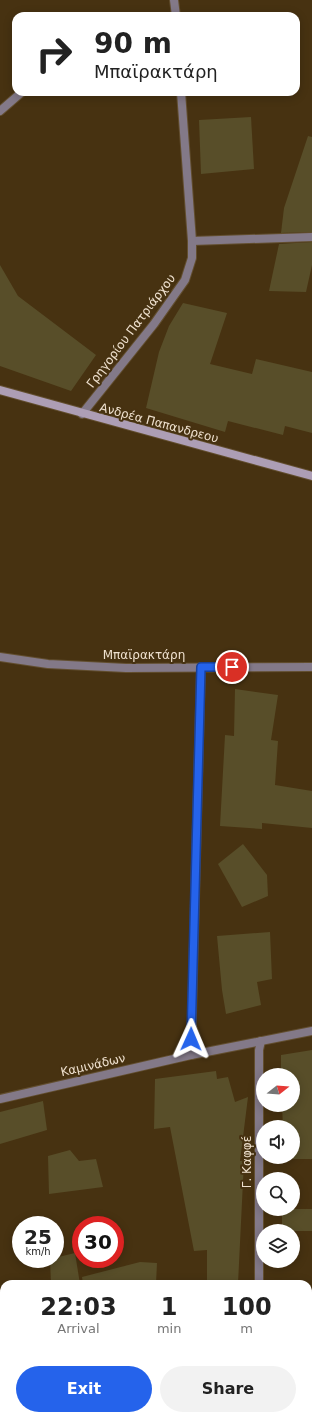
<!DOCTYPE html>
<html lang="en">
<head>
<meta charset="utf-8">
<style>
	:root { --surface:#fff; --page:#f2f2f2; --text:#222; --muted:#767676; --accent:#2563eb }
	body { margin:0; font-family:"DejaVu Sans",sans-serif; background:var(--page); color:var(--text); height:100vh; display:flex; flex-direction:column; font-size:15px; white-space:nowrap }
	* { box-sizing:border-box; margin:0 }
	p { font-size:13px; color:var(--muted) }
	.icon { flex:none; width:22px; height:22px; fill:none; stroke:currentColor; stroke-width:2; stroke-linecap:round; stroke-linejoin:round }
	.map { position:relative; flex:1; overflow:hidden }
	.details { position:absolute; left:0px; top:1280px; width:312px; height:140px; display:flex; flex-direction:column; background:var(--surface); border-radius:12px 12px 0 0; box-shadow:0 2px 10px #0003 }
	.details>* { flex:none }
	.hud { position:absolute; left:12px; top:12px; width:288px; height:84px; border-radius:12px; box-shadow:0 2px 10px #0003; background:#fff; color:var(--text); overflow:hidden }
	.needle { width:26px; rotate:73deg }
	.buttons { position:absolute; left:256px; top:1068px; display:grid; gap:8px }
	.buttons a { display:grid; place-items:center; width:44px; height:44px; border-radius:50%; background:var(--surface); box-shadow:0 2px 10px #0003; font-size:20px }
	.speed { position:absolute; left:12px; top:1216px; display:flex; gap:8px; font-size:20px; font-weight:700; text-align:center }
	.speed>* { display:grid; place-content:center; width:52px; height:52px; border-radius:50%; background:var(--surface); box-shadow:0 2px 10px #0003; line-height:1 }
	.speed small { font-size:10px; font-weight:400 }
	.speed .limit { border:6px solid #d22; background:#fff; color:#111 }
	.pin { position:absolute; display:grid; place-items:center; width:34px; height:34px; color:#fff; margin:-17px; border:2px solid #fff; border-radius:50%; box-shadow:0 1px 4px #0007 }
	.me { position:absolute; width:44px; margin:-22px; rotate:1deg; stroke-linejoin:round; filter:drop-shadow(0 0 3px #0008) }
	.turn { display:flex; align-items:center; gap:14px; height:84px; padding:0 16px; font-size:18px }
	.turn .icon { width:52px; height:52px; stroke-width:2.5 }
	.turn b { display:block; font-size:28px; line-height:34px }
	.eta { display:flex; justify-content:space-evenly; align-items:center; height:68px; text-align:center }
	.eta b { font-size:24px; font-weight:800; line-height:28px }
	.primary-button { display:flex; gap:8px; margin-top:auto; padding:8px 16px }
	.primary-button a { flex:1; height:46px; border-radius:24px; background:var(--accent); color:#fff; font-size:16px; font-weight:800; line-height:46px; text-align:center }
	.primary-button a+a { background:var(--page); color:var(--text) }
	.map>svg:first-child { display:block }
</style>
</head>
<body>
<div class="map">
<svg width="312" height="1420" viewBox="0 0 312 1420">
	<rect width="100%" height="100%" fill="#473211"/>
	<g fill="#584e29">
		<polygon points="251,117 254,169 201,174 199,120"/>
		<polygon points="308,136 312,137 312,232 281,233 284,208"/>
		<polygon points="312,242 312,265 306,292 269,291 279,244"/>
		<polygon points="0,265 18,296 96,355 71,391 0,366"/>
		<polygon points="183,303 227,313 210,364 252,374 256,359 312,372 312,433 285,426 283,435 228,421 225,432 146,408 159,352 169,326"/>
		<polygon points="235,689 278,695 271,740 278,741 275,785 312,791 312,828 262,823 262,829 220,826 225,735 234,736"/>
		<polygon points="243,844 267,875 268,896 242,907 218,864"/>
		<polygon points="270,932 272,979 257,982 261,1005 226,1014 222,990 217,936"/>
		<polygon points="312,1050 312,1159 284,1159 284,1157 293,1157 293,1127 283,1127 282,1105 293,1105 293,1075 281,1075 281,1055"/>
		<polygon points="216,1071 217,1079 228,1077 235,1102 248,1097 240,1161 244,1161 238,1284 207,1284 207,1250 194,1251 170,1127 154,1129 155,1079"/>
		<polygon points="43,1101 47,1130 0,1144 0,1112"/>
		<polygon points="70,1150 79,1161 96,1159 103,1187 49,1194 48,1156"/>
		<rect x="282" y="1209" width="30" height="22"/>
		<polygon points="75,1253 80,1284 51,1284 50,1259"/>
		<polygon points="140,1262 157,1263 156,1284 83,1284 82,1277"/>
	</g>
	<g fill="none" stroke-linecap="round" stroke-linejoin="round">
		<defs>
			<g id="street">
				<polyline points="174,0 176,16"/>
				<polyline points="0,111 22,92"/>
				<polyline points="192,241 312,237"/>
				<polyline points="82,414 154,324 185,280 192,258 192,241 181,92"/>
				<polyline points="0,657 48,664 126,668 312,667"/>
				<polyline points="201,667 191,1055 312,1031"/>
				<polyline points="0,1099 191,1055"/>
				<polyline points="259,1284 259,1050 261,1041"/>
				<polyline points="259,1420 259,1416"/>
			</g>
			<g id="secondary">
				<polyline points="0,390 312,476"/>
				<polyline points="308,1373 312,1373"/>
				<polyline points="0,1376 4,1376"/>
			</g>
		</defs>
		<use href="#street" stroke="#624e2f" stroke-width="10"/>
		<use href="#secondary" stroke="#624e2f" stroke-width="10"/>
		<use href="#street" stroke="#837988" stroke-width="8"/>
		<use href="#secondary" stroke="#ad9eb5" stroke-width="8"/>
	</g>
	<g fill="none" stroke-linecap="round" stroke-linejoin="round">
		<defs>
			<polyline id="route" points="191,1039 201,667 232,667"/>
		</defs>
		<use href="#route" stroke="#184099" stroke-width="10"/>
		<use href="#route" stroke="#2563eb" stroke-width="7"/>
	</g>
	<g text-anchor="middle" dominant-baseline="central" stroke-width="4" stroke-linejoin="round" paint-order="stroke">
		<g font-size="12" fill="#efe1cf" stroke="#473211">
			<text transform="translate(131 331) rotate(-53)">Γρηγορίου Πατριάρχου</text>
			<text transform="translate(159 423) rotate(15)">Ανδρέα Παπανδρεου</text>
			<text x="144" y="655">Μπαϊρακτάρη</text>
			<text transform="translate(93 1065) rotate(-13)">Καμινάδων</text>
			<text transform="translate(247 1162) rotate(-90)">Γ. Καφφέ</text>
		</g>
	</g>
</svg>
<div class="buttons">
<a><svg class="needle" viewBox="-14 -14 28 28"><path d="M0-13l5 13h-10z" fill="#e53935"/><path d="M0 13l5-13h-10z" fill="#767676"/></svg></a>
<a><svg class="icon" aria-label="sound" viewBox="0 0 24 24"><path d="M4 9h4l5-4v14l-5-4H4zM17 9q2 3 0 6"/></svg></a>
<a><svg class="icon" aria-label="search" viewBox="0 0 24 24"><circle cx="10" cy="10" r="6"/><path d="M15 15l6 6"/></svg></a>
<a><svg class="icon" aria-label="layers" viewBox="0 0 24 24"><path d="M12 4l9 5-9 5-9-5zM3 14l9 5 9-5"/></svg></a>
</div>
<div class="speed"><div>25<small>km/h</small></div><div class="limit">30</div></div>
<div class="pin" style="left:232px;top:667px;background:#d93025"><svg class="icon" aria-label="arrive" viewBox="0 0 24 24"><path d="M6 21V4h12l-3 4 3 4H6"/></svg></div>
<svg class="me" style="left:191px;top:1039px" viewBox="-20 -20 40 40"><path d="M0-17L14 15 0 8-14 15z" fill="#2563eb" stroke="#fff" stroke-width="4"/></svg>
<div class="hud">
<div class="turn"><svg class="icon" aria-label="right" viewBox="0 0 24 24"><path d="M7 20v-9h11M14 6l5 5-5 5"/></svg><div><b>90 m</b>Μπαϊρακτάρη</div></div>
</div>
<section class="details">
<div class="eta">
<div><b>22:03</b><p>Arrival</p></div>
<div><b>1</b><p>min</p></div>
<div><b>100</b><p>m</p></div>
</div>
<div class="primary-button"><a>Exit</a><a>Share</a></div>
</section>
</div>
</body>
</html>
